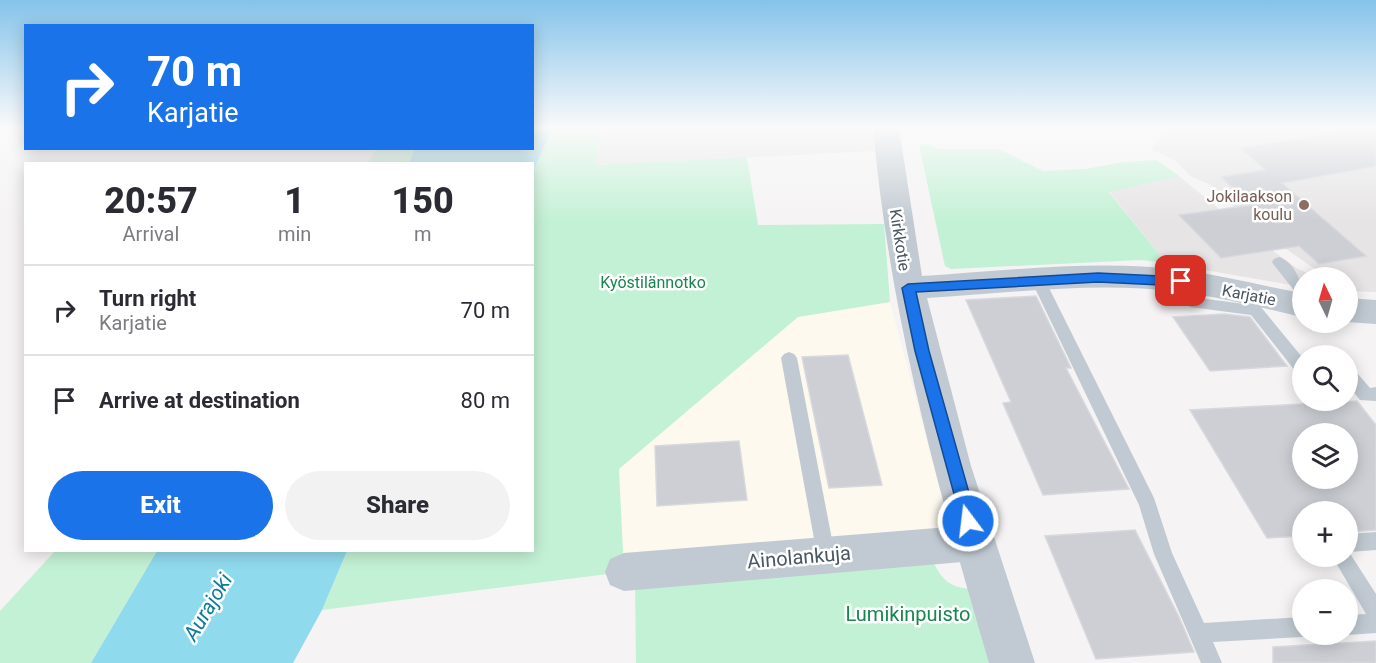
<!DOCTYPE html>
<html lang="en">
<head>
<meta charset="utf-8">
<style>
	:root { --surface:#fff; --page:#f2f2f3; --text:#2b2b33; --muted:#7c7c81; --line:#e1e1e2; --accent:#1a73e8 }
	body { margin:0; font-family:Roboto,sans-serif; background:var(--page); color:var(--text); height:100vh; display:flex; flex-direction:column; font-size:22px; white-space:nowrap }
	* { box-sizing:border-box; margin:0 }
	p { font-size:20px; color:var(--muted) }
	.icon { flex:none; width:33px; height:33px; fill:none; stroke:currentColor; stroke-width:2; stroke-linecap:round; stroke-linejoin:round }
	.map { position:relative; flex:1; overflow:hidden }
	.panel { position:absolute; left:24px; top:162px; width:510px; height:390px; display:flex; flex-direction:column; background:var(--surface); border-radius:0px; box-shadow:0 3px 15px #0003 }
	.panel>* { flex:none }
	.hud { position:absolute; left:24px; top:24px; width:510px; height:126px; border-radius:0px; box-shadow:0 3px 15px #0003; background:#1a73e8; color:#fff; overflow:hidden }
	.needle { width:39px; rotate:355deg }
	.controls { position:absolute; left:1292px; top:267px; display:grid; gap:12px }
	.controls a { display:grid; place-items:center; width:66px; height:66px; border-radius:50%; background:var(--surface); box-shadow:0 3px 15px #0003; font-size:30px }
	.pin { position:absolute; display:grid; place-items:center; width:51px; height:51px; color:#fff; margin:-26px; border-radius:12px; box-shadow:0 3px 9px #0006 }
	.me { position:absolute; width:66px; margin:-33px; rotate:345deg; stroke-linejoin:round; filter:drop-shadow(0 0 4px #0008) }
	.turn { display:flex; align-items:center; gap:21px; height:126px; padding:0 24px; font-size:27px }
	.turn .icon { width:78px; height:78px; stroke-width:2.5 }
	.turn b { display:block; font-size:42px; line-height:51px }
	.eta { display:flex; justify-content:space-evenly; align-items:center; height:102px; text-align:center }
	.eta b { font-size:36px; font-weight:800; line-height:42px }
	.cta { display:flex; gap:12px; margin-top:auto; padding:12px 24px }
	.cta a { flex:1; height:69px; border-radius:36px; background:var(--accent); color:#fff; font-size:24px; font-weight:800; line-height:69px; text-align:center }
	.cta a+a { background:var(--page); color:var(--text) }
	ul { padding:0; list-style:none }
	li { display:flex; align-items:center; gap:18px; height:90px; padding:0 24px; border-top:2px solid var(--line) }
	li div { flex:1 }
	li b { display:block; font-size:22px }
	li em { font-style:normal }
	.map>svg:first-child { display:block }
</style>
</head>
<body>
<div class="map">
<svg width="1376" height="663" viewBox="0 0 1376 663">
	<rect width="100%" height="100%" fill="#f5f3f3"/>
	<polygon fill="#fdf9ef" points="890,302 948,519 934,533 623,553 618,469 798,317"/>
	<g fill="#e6e4e5">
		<polygon points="602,128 874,128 876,151 594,165"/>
		<polygon points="1163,128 1376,128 1376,292 1347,291 1347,278 1330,277 1312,267 1255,227 1209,184 1190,176 1175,160 1152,150"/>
		<polygon points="1179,176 1248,233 1298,269 1316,277 1302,278 1302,287 1166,263 1109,191"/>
	</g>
	<g fill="#c3f1d5">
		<polygon points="552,128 602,128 595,165 747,157 758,225 884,224 890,302 798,317 619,469 624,572 322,610 347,551 532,550 532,171"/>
		<polygon points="928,144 938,149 999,149 1043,171 1085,169 1124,162 1157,160 1179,176 1109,192 1166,263 1141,260 951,269 945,266 919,145"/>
		<polygon points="376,149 415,149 409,163 367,164"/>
		<polygon points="55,551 157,551 91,663 0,663 0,611"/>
		<path d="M934,563c8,18 18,25 38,26l22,74h-358l-1,-82z"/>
	</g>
	<g fill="#90daee">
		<polygon points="533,128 552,128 533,171 532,164 409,163 415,149 532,148"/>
		<polygon points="157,551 157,550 347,551 322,610 293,663 91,663"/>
	</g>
	<g fill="#cdcfd5" stroke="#d7d9de" stroke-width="1.5" fill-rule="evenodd">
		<polygon points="1330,128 1376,128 1376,166 1282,183 1366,256 1319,264 1299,246 1221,258 1179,215 1252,205 1221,177 1266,170 1240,148 1337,133"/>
		<polygon points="1036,296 1071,368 1066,368 1129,489 1043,495 1003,403 1011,402 966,300"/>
		<polygon points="1224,314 1250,317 1287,366 1210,371 1173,317"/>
		<polygon points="848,355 882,485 829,488 802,357"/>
		<path d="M1357,401l19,24v105l-29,2v-20h-45v24l-35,2 -77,-128zM1302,434h45v44h-45z"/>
		<polygon points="739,441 747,500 657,506 655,446"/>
		<polygon points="1135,530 1179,617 1194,652 1096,659 1045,536"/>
		<polygon points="1376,641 1376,663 1273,663 1273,647"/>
	</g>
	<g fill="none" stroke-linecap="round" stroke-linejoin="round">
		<g fill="#c1cad2" fill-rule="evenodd">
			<path d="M1279,257c15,5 23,24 23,38l-5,-1 -23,-29 -2,-3 2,-3z"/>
			<polygon points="1038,275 1045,280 1154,498 1172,553 1204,623 1302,617 1302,634 1308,634 1302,637 1213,642 1222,663 1201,663 1154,554 1139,505 1031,280"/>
			<polygon points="1181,276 1186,277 1199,298 1260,306 1302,357 1302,374 1296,372 1251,315 1190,307 1174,281"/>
			<polygon points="789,352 794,354 797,358 835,555 833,561 826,564 819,561 817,555 781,358 784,354"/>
			<polygon points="1347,372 1358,374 1370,388 1376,387 1376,401 1360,400 1347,384"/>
			<polygon points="1376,532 1376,550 1349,552 1376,594 1376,633 1347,635 1347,615 1366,614 1332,556 1347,556 1347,534"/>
		</g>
		<polygon fill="#c1cad2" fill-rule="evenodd" points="974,525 987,531 993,543 987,555 974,561 624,591 610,585 605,572 610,559 624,553"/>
		<g fill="#c1cad2" fill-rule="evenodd">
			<path d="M873,128h26l23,148c85,-5 174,-17 259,-6 41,5 81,16 121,23v24c-40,-9 -81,-20 -122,-25 -83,-11 -170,1 -253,6l44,168 64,197h-46c-53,-180 -99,-348 -116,-535z"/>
			<polygon points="1347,298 1376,300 1376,324 1347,322"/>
		</g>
	</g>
	<linearGradient id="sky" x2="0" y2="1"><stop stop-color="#85c3ea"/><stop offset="0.58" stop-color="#fafafa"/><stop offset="1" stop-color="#fafafa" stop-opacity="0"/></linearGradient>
	<rect width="1376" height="221" fill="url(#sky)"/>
	<polygon fill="#1a73e8" stroke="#114b97" stroke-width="1.5" points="1098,273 1181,277 1188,281 1181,286 1098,282 916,292 929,351 977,521 974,527 968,529 963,527 915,351 902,288 908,284"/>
	<circle fill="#8d6e63" stroke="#fff" stroke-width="2" cx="1304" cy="205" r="6"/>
	<g text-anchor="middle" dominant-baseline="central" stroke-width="5" stroke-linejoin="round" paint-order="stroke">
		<g font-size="16" fill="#785e54" stroke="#fff" text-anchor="end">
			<text x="1292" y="196">Jokilaakson<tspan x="1292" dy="18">koulu</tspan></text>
		</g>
		<g font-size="16" fill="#4a5661" stroke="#fff">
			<text transform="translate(900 240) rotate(81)">Kirkkotie</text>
			<text transform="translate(1249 295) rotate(11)">Karjatie</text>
		</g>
		<g font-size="16" fill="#17864f" stroke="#fff">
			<text x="653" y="282">Kyöstilännotko</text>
		</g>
		<g font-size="20" fill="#4a5661" stroke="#fff">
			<text transform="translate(799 557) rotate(-5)">Ainolankuja</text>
		</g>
		<g font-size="20" fill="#17864f" stroke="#fff">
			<text x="908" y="614">Lumikinpuisto</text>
		</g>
		<g font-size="21" font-style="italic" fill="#0c7c9b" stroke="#fff">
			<text transform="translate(208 607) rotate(-59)">Aurajoki</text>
		</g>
	</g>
</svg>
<div class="controls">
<a><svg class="needle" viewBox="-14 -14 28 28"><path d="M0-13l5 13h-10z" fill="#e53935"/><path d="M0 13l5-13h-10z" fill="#7c7c81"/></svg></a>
<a><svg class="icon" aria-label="search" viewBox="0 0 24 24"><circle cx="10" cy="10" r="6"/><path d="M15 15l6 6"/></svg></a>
<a><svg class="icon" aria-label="layers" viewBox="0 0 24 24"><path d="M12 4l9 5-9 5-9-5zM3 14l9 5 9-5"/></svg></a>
<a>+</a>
<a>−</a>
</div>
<div class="pin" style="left:1181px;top:281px;background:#d93025"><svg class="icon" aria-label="arrive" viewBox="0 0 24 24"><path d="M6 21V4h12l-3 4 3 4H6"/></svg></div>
<svg class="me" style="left:968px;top:521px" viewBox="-20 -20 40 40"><circle r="17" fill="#1a73e8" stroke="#fff" stroke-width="3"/><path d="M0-11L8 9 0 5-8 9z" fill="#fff"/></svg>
<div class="hud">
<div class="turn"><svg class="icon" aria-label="right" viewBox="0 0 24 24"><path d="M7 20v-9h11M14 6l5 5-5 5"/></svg><div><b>70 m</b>Karjatie</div></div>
</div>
<section class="panel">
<div class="eta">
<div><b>20:57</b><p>Arrival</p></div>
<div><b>1</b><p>min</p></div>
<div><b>150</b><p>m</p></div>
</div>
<ul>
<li><svg class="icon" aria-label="right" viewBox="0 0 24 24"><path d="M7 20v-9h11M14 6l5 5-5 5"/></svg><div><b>Turn right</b><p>Karjatie</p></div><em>70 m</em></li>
<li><svg class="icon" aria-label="arrive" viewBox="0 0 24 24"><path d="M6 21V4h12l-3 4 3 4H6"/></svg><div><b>Arrive at destination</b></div><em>80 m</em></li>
</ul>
<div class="cta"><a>Exit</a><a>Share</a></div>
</section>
</div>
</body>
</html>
